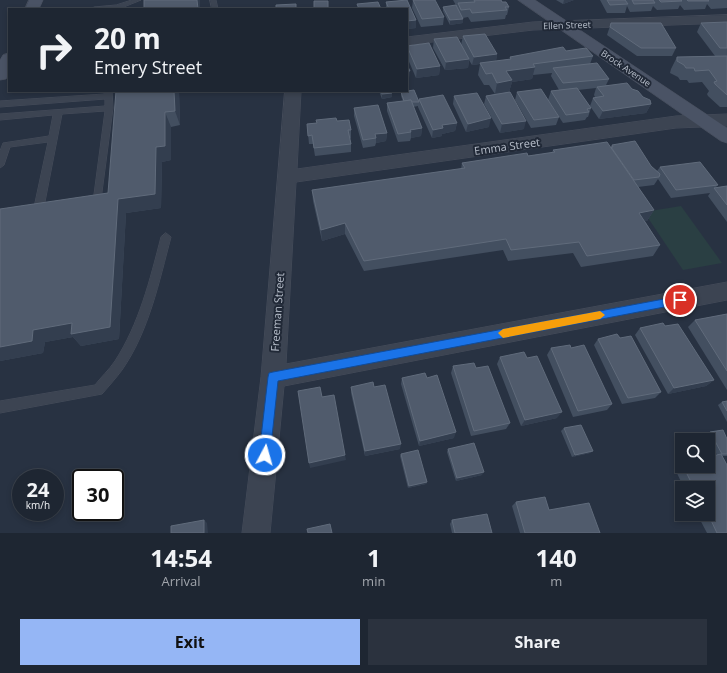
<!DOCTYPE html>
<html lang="en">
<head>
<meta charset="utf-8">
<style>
	:root { --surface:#1e2632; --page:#2b323e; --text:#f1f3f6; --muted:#a1a5ac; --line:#3c434d; --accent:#95b6f5 }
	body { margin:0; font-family:"Open Sans",sans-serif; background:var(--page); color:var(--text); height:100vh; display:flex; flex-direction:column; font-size:15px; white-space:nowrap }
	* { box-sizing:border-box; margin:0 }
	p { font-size:13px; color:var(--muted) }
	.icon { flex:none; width:22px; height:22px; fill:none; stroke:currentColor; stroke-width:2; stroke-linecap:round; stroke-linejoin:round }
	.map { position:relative; height:533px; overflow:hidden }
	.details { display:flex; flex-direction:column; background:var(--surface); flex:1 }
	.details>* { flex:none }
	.banner { position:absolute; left:8px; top:8px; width:400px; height:84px; border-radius:0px; box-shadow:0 2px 6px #0003,0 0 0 1px var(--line); background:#1e2632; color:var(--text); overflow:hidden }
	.fabs { position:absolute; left:675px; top:433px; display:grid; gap:8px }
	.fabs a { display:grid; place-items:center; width:40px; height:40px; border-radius:0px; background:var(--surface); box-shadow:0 2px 6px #0003,0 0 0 1px var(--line); font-size:20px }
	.speed { position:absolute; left:12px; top:469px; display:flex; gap:8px; font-size:20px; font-weight:700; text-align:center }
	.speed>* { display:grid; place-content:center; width:52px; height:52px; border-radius:50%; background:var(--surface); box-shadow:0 2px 6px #0003,0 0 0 1px var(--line); line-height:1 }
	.speed small { font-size:10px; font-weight:400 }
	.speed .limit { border:2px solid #111; border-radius:6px; background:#fff; color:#111 }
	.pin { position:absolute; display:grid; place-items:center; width:34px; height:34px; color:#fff; margin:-17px; border:2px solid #fff; border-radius:50%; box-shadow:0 1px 4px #0007 }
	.me { position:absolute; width:44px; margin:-22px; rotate:6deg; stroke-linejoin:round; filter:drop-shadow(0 0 3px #0008) }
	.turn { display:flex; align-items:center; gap:14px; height:84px; padding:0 20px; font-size:18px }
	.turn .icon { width:52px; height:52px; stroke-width:2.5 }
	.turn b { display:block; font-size:28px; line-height:34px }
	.eta { display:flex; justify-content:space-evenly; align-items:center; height:68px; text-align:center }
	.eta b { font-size:24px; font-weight:700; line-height:28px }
	.cta { display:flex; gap:8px; margin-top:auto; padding:8px 20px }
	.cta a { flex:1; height:46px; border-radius:0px; background:var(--accent); color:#111; font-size:16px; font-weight:700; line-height:46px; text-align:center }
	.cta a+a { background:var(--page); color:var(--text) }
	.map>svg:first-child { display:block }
</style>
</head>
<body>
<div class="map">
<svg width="727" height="533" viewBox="0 0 727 533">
	<rect width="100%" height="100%" fill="#283242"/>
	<polygon fill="#2a3f43" points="681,206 722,263 683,270 644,212"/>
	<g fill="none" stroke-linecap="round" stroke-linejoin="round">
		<defs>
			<g id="service">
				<polygon points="132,0 141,0 119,9 91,9 94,7 116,5"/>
				<polygon points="210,0 216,0 218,9 212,9"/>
				<polygon points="104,91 112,91 113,108 100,207 93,208 88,205 93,202 105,111 62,114 43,212 41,214 35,214 33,212 48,142 10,147 4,165 0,168 0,151 3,143 49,136 53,115 0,120 0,114 105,106 105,99 0,107 0,101 104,94"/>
				<path d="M166,233l5,4c-12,45 -22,94 -49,133 -6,8 -13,16 -20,24l-102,19v-12l95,-16c6,-8 14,-15 20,-24 24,-37 35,-81 46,-124z"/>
			</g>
			<g id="minor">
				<polygon points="727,15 727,23 533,30 407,45 407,37 533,22"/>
				<polygon points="285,91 301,91 297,169 676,116 727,114 727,126 676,128 296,182 286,364 727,282 727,300 284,386 270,533 242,533 261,377"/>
			</g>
			<g id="secondary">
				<polygon points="29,0 43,0 39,9 25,9"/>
				<polygon points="518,0 535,0 727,128 727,143 721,141"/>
				<polygon points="9,53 9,74 6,79 0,80 0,60 3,55"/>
			</g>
		</defs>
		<use href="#service" stroke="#464d5b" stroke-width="1"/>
		<use href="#minor" stroke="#464d5b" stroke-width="1"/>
		<use href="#secondary" stroke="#464d5b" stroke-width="1"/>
		<use href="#service" fill="#3c4452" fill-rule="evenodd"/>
		<use href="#minor" fill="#3c4452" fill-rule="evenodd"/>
		<use href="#secondary" fill="#4a5365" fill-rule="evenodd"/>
	</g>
	<g fill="#434f60">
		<polygon points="407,0 416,20 416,28 407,29 407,9 386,9 386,2"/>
		<polygon points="413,0 444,17 443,25 421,27 412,8"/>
		<polygon points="453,0 501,0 502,2 509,7 507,15 506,15 505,19 471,22 468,17 463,18 463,23 450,25 443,11 443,7 457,8 458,7 457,7"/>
		<polygon points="556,0 574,0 563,4"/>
		<polygon points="600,0 727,0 727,8 711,9 707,4 705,9 684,10 680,5 678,9 657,10 653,6 651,11 630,12 627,6 625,13 607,13"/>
		<polygon points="611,23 676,48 672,56 637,56 607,35"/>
		<polygon points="701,23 727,23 727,107 720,107 708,96 707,94 709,91 702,82 689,83 687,80 680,80 678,77 670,73 671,69 677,57 715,56 697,32"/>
		<polygon points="463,36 497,54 496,61 510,59 510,57 566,51 593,56 590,64 609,79 606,85 632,89 651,104 646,113 599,119 590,106 593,98 595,97 594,95 596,88 578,90 591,108 588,117 587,117 585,120 563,123 548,100 551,91 559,90 551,76 552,73 533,75 532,79 512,82 509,92 524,129 500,133 484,104 486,96 495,94 489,85 484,85 478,75 480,64 472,65 469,60 468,68 445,70 433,48 434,39 461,45"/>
		<polygon points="407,46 440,66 439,75 416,78 407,57"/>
		<polygon points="179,91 180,125 171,127 171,160 162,162 161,208 126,213 119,339 81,346 73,337 45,342 43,353 0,361 0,209 108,193"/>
		<polygon points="379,91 391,91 392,97 382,99"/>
		<polygon points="401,92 419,101 419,99 457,123 455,131 442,134 442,136 432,138 418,107 418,106 413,107 422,128 421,136 411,138 410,141 398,142 387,111 387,103 403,101 401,96"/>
		<polygon points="517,92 559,117 556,125 531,128 515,100"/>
		<polygon points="454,96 489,127 466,132 453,104"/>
		<polygon points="354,108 387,133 386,141 376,143 375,146 363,148 354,116"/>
		<polygon points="337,121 351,130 351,138 350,139 351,144 351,152 315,156 313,144 309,144 307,124"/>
		<polygon points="612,145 651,166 657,171 660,167 718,185 715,188 727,186 727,222 708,196 710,193 671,198 658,179 654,185 638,187 654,210 647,221 645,221 660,245 653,256 581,267 573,253 508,261 503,250 364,271 345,234 322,241 313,201 312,190 461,169 462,163 552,153 553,150 611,147"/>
		<polygon points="727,314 727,390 688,327 695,320"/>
		<polygon points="665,326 714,380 706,386 668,394 635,335 640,328"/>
		<polygon points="620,338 661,392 655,398 622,404 594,345 598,339"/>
		<polygon points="551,348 571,348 612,404 607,410 573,417 547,355"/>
		<polygon points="500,357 557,418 521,426 497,364"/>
		<polygon points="453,366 476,368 510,423 506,429 471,436 451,373"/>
		<polygon points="402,378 427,378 454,438 419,446 401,384"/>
		<polygon points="351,387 374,387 400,449 365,456 351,393"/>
		<polygon points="727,401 727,422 718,405 722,402"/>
		<polygon points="564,428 593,451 590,453 572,457 561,431"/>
		<polygon points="710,432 727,439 727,456 722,456 727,533 707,533 697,514 708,514 708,488 684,488 674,467 682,462 682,466 708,466 717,455 706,435"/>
		<polygon points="448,449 482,475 456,481 447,452"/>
		<polygon points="401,454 427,482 426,484 408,488 400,456"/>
		<polygon points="516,502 549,510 600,533 520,533 512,506"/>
		<polygon points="452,520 492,533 452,533 450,524"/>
	</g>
	<g fill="#333e4f">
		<polygon points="197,0 200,0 200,9 198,9"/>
		<polygon points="564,0 574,0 563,4"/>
		<polygon points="463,19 463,23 450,25 450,20"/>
		<polygon points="416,20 416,28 407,29 407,21"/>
		<polygon points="497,54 496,62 480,63 480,64 472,65 474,57"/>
		<polygon points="469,59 468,68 445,70 446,62"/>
		<polygon points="440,66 439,75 416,78 417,69"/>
		<polygon points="535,67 532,79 512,82 509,92 495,94 497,83 506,71"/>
		<polygon points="407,71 410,71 409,79 407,79"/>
		<polygon points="174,91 179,91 180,125 175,111"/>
		<polygon points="392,93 392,97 382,99 382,94"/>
		<polygon points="651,104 646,113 599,119 603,111"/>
		<polygon points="165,112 171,127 171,160 162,162 161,208 126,213 119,339 81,346 73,337 45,342 43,353 0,361 0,347 33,330 118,199 156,147"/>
		<polygon points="491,118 489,127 466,132 468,124"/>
		<polygon points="526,121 524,129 500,133 502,124"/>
		<polygon points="457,123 455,131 442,134 442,136 432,138 433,130 442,125"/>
		<polygon points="422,128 421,136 411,138 411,132 410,130"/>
		<polygon points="387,133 386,141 376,143 376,138 375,134"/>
		<polygon points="654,210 647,221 632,224 639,213"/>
		<polygon points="345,223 345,234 322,241 321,230"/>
		<polygon points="714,380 706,386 668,394 674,388"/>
		<polygon points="562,412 557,418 521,426 525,420"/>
		<polygon points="456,432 454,438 419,446 420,441"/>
		<polygon points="401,444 400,449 365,456 365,451"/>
		<polygon points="593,451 590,453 572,457 575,455"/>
		<polygon points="345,455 346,460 310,468 309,463"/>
		<polygon points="484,472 482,475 456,481 457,478"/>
		<polygon points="427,482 426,484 408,488 409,486"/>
		<polygon points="204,520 207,523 208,533 204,533"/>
	</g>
	<g fill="#505b6c" stroke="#606b7b">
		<polygon points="144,0 197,0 198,9 144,9"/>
		<polygon points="407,0 416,20 407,21 407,9 389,9 386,2"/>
		<polygon points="413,0 435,0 444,17 422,19"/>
		<polygon points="474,0 501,0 502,2 506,2 509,7 505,7 507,10 472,13 470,9 461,10 458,3 475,2"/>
		<polygon points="607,0 625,0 628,4 610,5"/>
		<polygon points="632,0 653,0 655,3 634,4"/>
		<polygon points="659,0 681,0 682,1 661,2"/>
		<polygon points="687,0 708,0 709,1 688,1"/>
		<polygon points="314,1 328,1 328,9 320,9 319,8 314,8"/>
		<polygon points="378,2 381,9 359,9 357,4"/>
		<polygon points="296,4 296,9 276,9 276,5"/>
		<polygon points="456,5 463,19 450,20 443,7"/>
		<polygon points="319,8 320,9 307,9"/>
		<polygon points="727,22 727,48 720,48 701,23"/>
		<polygon points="611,23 661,23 676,48 641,48 610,27"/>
		<polygon points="485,34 497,54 474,57 463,36"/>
		<polygon points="457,37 469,59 446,62 434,39"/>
		<polygon points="429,43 440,66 417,69 407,46"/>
		<polygon points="563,47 566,51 586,48 593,56 533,64 535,67 506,71 512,80 497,83 492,73 486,74 480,63 511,59 510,57"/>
		<polygon points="727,56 727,95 715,84 714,82 717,81 709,70 695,71 694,68 686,68 684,65 677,61 677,57"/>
		<polygon points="597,63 609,79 563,83 553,68"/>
		<polygon points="407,65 410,71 407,71"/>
		<polygon points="627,83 632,89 638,91 643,97 650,100 651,104 603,111 593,98 604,96 597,87"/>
		<polygon points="577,88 591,108 587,109 589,112 566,115 551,91"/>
		<polygon points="541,89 559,117 534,120 517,92"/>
		<polygon points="414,90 419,102 412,102 411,100 404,101 401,92"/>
		<polygon points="116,91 174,91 175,111 165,112 165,146 156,147 155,194 118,199 110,327 71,334 72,323 33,330 32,341 0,347 0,209 108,193"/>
		<polygon points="381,91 391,91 392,93 382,94"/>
		<polygon points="510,92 526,121 502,124 486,96"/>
		<polygon points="477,93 491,118 468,124 454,96"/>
		<polygon points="443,95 457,123 442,125 443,128 433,130 419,99"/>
		<polygon points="411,100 422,128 410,130 411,132 398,134 387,103"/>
		<polygon points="378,105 387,133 375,134 376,138 363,140 354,108"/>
		<polygon points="336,118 337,121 349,120 351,130 348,130 351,144 314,148 312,135 308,136 307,124 317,123 316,120"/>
		<polygon points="635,141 651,166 660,174 659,177 634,180 611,147 613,147 612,145"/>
		<polygon points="607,142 654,210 639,213 660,245 587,256 579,242 511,250 506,239 364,261 345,223 321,230 312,190 465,168 462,163 527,153 528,156 555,152 553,150"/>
		<polygon points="700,162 718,185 676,190 660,167"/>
		<polygon points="727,186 727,205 714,188"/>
		<polygon points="727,314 727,371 695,320"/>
		<polygon points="663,323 665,326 678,324 714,380 674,388 640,328"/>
		<polygon points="617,334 620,338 631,336 661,392 628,398 598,339"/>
		<polygon points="570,345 571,348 584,345 612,404 578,411 551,348"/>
		<polygon points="524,352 527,358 537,356 562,412 525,420 500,357"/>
		<polygon points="474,363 476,368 488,366 510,423 474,431 453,366"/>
		<polygon points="425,373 427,378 437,375 456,432 420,441 402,378"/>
		<polygon points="373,382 374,387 385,385 401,444 365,451 351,387"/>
		<polygon points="320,387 322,397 334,395 345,455 309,463 298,391"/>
		<polygon points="727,401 727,411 722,402"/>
		<polygon points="581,425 593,451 575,455 564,428"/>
		<polygon points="723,430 727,439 727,454 722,454 710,432"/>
		<polygon points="474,443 484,472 457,478 448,449"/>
		<polygon points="418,450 427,482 409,486 401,454"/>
		<polygon points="721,454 727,465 727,533 717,533 708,514 708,488 694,488 683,466 708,466 708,457"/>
		<polygon points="545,497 549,510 589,503 600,533 525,533 516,502"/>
		<polygon points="487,514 492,533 455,533 452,520"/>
		<polygon points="204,520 204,533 171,533 171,526"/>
		<polygon points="330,524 332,533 308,533 307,529"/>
	</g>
	<polygon fill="#1a73e8" stroke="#114b97" points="680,296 685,300 680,304 278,381 270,455 269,459 265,460 261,459 259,455 268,377 269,373 273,372"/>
	<polygon fill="#f59e0b" points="600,311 605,315 600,319 503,338 498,333 503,329"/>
	<g text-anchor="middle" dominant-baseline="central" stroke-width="4" stroke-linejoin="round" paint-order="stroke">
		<g font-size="9" fill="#b9c0cc" stroke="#212937">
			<text transform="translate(567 25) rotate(-2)">Ellen Street</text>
			<text transform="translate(626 68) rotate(34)">Brock Avenue</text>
		</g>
		<g font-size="11" fill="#b9c0cc" stroke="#212937">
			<text transform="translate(507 146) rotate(-8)">Emma Street</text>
			<text transform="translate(277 312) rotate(-86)">Freeman Street</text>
		</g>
	</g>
</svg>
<div class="fabs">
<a><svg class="icon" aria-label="search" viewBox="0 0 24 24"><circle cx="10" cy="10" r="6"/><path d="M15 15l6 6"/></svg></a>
<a><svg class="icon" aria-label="layers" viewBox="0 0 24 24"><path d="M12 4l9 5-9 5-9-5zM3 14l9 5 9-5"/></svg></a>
</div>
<div class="speed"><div>24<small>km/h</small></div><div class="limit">30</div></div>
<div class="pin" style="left:680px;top:300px;background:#d93025"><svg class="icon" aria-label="arrive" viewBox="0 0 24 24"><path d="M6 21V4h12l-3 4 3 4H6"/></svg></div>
<svg class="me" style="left:265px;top:455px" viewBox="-20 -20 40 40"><circle r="17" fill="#1a73e8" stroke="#fff" stroke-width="3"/><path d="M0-11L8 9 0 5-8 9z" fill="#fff"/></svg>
<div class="banner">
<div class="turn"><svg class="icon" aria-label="right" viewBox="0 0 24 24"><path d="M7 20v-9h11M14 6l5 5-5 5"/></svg><div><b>20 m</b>Emery Street</div></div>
</div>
</div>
<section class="details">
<div class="eta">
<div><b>14:54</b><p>Arrival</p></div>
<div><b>1</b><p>min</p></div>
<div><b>140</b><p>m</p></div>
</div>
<div class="cta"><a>Exit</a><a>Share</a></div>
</section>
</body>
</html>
